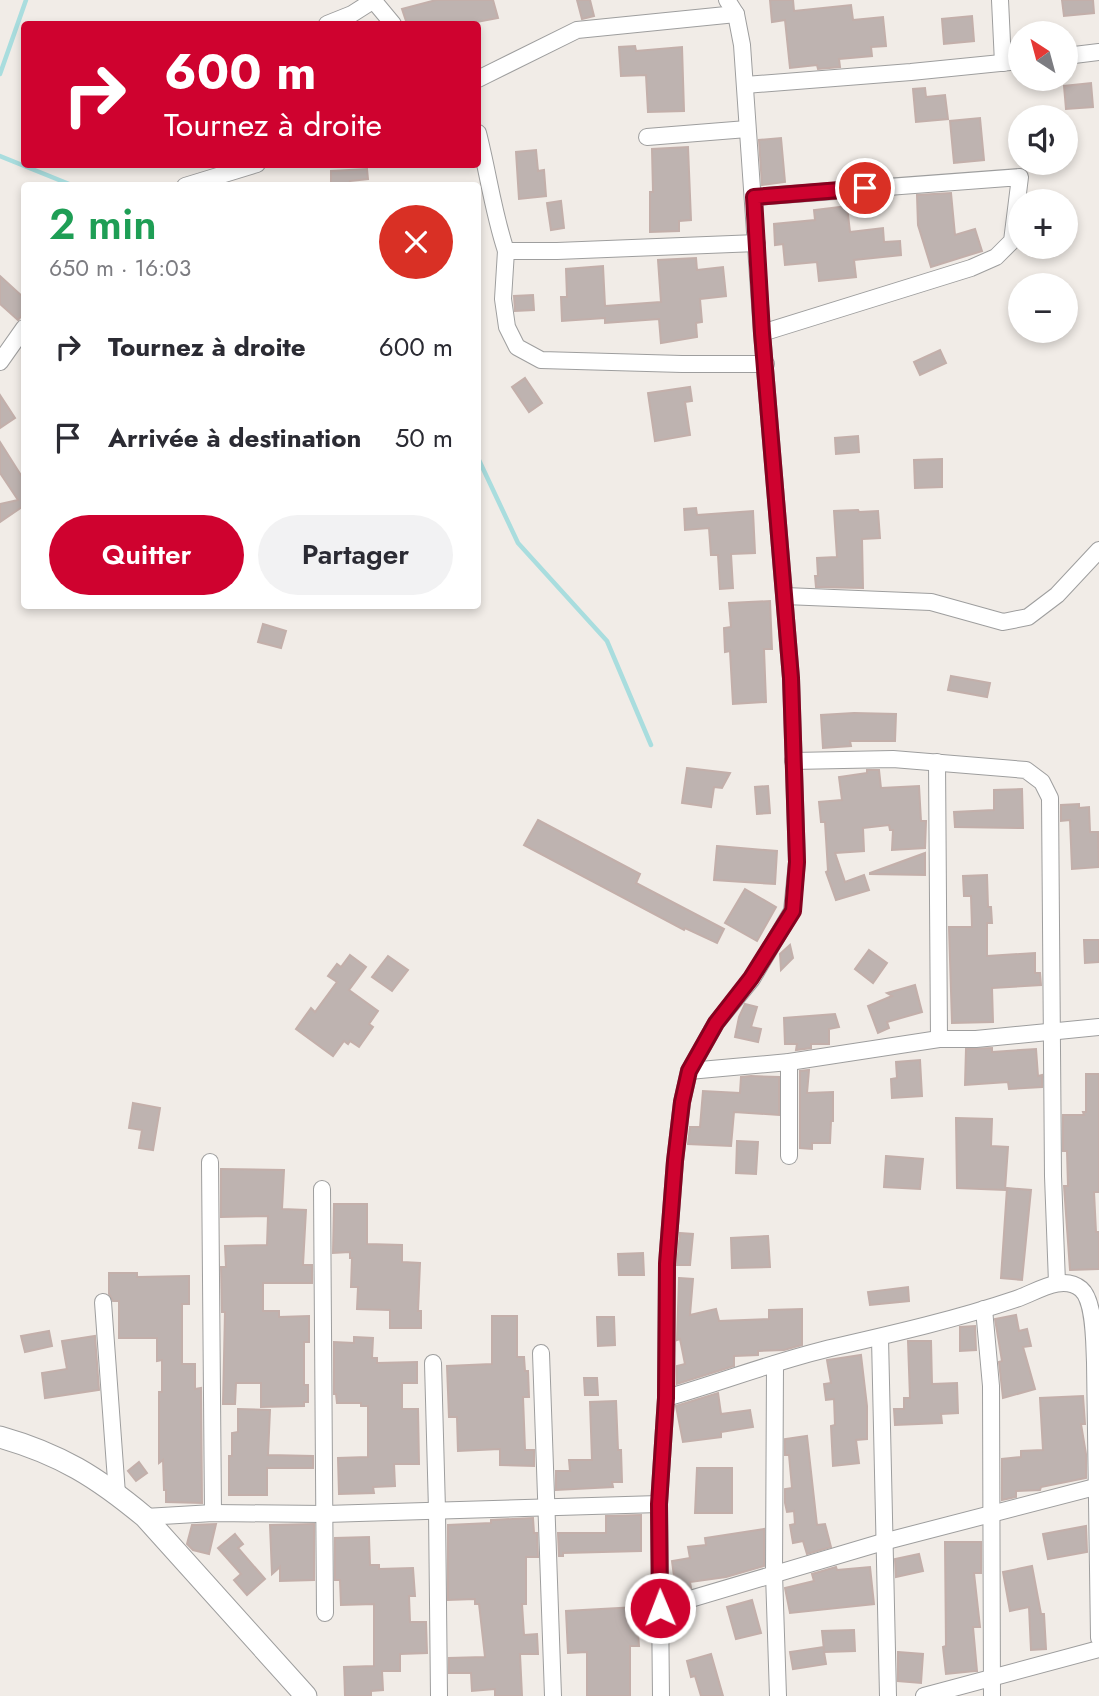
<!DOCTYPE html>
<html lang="fr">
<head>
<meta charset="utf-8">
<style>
	:root { --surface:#fff; --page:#f2f2f3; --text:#2b2b33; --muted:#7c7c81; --accent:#cf022f }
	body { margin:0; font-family:Jost,sans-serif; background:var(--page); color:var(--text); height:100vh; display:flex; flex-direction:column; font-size:26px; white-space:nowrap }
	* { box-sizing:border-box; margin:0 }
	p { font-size:23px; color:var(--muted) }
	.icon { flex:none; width:38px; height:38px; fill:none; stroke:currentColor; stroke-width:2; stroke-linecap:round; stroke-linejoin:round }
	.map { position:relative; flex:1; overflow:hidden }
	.side { position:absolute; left:21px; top:182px; width:460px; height:427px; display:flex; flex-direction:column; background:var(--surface); border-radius:7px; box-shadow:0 4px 10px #0003 }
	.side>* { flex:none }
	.top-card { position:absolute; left:21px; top:21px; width:460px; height:147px; border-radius:7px; box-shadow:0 4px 10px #0003; background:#cf022f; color:#fff; overflow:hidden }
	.needle { width:46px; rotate:324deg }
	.controls { position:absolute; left:1008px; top:21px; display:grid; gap:14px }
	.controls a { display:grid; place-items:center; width:70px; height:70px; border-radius:50%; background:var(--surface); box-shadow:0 4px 10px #0003; font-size:35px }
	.pin { position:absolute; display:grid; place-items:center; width:60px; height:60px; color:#fff; margin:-30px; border:4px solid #fff; border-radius:50%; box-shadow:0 2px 7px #0007 }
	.me { position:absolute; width:77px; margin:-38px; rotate:359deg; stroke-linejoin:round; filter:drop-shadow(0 0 5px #0008) }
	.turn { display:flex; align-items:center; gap:24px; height:147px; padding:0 28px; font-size:32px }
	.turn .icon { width:91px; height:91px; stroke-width:2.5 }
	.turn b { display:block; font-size:49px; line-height:60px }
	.round { display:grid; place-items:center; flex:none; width:74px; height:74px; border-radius:37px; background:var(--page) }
	.headline { display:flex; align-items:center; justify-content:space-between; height:119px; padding:0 28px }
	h1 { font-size:42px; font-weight:600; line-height:52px; color:#1e9e55 }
	.cta { display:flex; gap:14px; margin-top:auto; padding:14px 28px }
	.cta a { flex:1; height:80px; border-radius:42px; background:var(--accent); color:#fff; font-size:28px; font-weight:600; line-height:80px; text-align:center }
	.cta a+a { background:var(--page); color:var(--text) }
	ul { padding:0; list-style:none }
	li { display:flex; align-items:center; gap:21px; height:91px; padding:0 28px }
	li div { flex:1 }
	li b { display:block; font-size:26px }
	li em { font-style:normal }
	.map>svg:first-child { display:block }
</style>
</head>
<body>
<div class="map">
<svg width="1099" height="1696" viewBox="0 0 1099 1696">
	<rect width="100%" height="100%" fill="#f1ece7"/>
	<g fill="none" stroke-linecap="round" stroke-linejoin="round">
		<g stroke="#a9ddde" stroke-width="4.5">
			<polyline points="0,74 26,0"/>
			<polyline points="0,156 74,186"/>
			<polyline points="478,458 518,543 607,641 651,745"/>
		</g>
	</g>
	<g fill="#beb3b0" stroke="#c3afaa" stroke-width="2">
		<polygon points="436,0 493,0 498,18 466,24 407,24 402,9"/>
		<polygon points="577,0 590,0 594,16 582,19"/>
		<polygon points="770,0 793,0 794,11 851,5 853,20 883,17 886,46 871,47 872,56 839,59 840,67 818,69 817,65 790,68 785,20 772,22"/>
		<polygon points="1062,0 1093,0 1094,13 1064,16"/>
		<polygon points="972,16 974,41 944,44 942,19"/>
		<polygon points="635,46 636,51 682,47 684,111 648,112 646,75 621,76 619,47"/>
		<polygon points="1091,83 1093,107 1066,109 1064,86"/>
		<polygon points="925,88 926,97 945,95 948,119 916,122 913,89"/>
		<polygon points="980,118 984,160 954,163 950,121"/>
		<polygon points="781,138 785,182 762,185 759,140"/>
		<polygon points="688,147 691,220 679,221 679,231 650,232 650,192 653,192 652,149"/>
		<polygon points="536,150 538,171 544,170 546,196 519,199 516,152"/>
		<polygon points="367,169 368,179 350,181 351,186 334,186 331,183 331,171"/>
		<polygon points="951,193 955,235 975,229 982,251 931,267 918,225 917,195"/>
		<polygon points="561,201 564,228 551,230 547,203"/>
		<polygon points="847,206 850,232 883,228 884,242 900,241 901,255 854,260 856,277 819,281 817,262 785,265 783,244 775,245 774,224 815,220 814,210"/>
		<polygon points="696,258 697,270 723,267 726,296 700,299 702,322 696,323 697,337 661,343 659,319 605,323 605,318 562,321 561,297 567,297 566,269 603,266 605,306 661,302 658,260"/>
		<polygon points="0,276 24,298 24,313 18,320 0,304"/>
		<polygon points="533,295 534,310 515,311 514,296"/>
		<polygon points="940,350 946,363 920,375 914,362"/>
		<polygon points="525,378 542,403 529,412 512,387"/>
		<polygon points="690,387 692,401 685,402 690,435 655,441 648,393"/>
		<polygon points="0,395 15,418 0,428"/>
		<polygon points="858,436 859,452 836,454 835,438"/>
		<polygon points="0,442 24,480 24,511 22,507 0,522 0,504 18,500 0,473"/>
		<polygon points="942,459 942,487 915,488 914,460"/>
		<polygon points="696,508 697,515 753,511 755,553 731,554 733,588 720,589 718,555 711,555 709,528 685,530 684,509"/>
		<polygon points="858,510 859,512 878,511 880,538 862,539 863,588 816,587 815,576 818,576 817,558 837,557 834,511"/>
		<polygon points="770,601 772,649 764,649 766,702 733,704 730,651 725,652 724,628 731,627 729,603"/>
		<polygon points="263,624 286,631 281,648 258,642"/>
		<polygon points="951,676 990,683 987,697 948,690"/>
		<polygon points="854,713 896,714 895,741 850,741 851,746 823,748 821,715"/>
		<polygon points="687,768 730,773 722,788 714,787 711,807 682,803"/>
		<polygon points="867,770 879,770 881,788 919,786 921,821 926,821 925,848 892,850 893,830 890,830 889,825 863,828 864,851 835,853 845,882 864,875 869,890 836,900 826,872 828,871 825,822 821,822 819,802 842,800 839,777 867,773"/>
		<polygon points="768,786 770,813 757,814 755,787"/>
		<polygon points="1022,789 1023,828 955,827 954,812 994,810 994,790"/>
		<polygon points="1079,804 1079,808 1089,807 1090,832 1098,832 1099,867 1072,869 1070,820 1061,821 1061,805"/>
		<polygon points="538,820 640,874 636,883 724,929 717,943 685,928 684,930 524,845"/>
		<polygon points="717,846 777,851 775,884 714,880"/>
		<polygon points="925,853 925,875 870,874 870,873"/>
		<polygon points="987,875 988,907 991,907 992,923 987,923 987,956 1035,953 1035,973 1040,973 1041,985 992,988 993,1022 952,1023 949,927 972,927 971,896 964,896 963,876"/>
		<polygon points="745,889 776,907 757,941 725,923"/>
		<polygon points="1084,940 1099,940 1099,962 1085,963"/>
		<polygon points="790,945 793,958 781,970 780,954"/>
		<polygon points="869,950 887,963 873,983 855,969"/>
		<polygon points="350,955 366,967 349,990 378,1011 369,1024 373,1027 359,1047 350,1041 348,1044 344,1041 333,1056 296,1029 311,1008 315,1012 337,982 328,976 337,964 341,967"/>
		<polygon points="388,956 408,970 392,991 372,977"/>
		<polygon points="915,985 922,1012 887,1022 889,1028 878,1033 868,1006 892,996 887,993"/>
		<polygon points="745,1004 757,1007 751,1027 761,1029 758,1042 735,1037 739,1017"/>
		<polygon points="835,1014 839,1027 829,1029 829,1044 811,1044 811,1048 796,1050 797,1044 785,1044 784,1018"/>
		<polygon points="992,1048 992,1052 1036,1049 1038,1076 1042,1075 1042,1087 1009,1089 1008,1082 965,1085 966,1049"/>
		<polygon points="920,1060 922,1096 892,1098 891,1079 897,1078 896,1062"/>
		<polygon points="809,1070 807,1093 833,1092 833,1121 831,1121 830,1143 812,1143 812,1149 800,1148 800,1071"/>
		<polygon points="1086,1074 1099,1074 1099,1192 1094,1192 1096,1232 1099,1232 1099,1269 1070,1270 1064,1186 1068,1186 1067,1151 1063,1151 1063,1115 1084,1115 1083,1112 1086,1112"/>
		<polygon points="751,1076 779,1077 779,1115 734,1112 731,1146 688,1144 690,1127 700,1127 703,1091 740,1093 741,1077"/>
		<polygon points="133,1103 160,1108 153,1150 139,1148 142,1130 129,1128"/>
		<polygon points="956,1118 992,1119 991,1146 1008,1147 1005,1190 957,1188"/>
		<polygon points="737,1141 758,1142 756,1174 736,1173"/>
		<polygon points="886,1156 923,1159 920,1189 884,1187"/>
		<polygon points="221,1169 284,1170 282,1209 306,1210 303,1265 312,1265 312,1283 263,1283 263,1311 279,1311 279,1317 309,1316 309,1342 304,1342 304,1385 308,1385 308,1402 304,1402 304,1406 261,1407 261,1383 236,1383 235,1404 223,1404 225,1312 222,1312 221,1267 226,1267 225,1246 267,1245 268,1216 221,1217"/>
		<polygon points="1007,1188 1031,1190 1022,1280 1001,1278"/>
		<polygon points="334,1204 367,1204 367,1244 402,1245 402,1262 420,1263 418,1311 421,1311 421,1328 390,1328 390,1310 357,1309 358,1287 351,1287 352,1258 350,1258 350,1252 333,1253"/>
		<polygon points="680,1233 693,1234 690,1265 677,1265"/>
		<polygon points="768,1236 770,1267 732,1268 731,1238"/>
		<polygon points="643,1253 644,1275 619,1275 618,1254"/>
		<polygon points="109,1273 137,1273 137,1277 189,1276 189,1304 182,1304 182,1364 195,1364 195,1389 201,1388 202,1503 166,1502 166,1490 164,1490 163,1460 159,1463 159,1392 162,1392 162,1360 157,1361 157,1338 119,1338 119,1301 113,1301 109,1294"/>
		<polygon points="679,1278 693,1279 690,1315 716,1309 719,1321 769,1319 769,1310 802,1309 802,1345 784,1350 758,1351 758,1355 734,1356 734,1366 677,1384 677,1366 685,1364 680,1339 677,1340"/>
		<polygon points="908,1287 909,1301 870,1305 868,1292"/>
		<polygon points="1016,1315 1019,1331 1027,1329 1031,1346 1023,1347 1035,1389 1003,1398 999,1362 1002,1361 995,1319"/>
		<polygon points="492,1316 517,1316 517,1357 524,1357 525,1371 528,1371 529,1397 523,1397 525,1450 534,1450 534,1466 500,1465 500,1449 458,1451 457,1417 449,1417 447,1366 492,1364"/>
		<polygon points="597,1317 614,1317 615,1345 598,1346"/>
		<polygon points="975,1326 976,1350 960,1351 960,1327"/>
		<polygon points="49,1331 52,1346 25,1352 21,1336"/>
		<polygon points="95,1336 99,1390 45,1398 42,1373 67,1369 62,1341"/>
		<polygon points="354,1337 373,1338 372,1358 377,1358 377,1363 417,1362 417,1383 402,1383 402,1409 418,1409 419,1464 394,1464 395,1486 373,1487 374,1493 339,1494 338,1458 368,1457 368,1406 361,1406 361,1403 337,1403 336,1394 334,1394 334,1342 354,1343"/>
		<polygon points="908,1341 931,1341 932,1384 957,1383 958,1413 941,1414 942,1423 895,1425 894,1409 904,1409 904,1398 910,1398"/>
		<polygon points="861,1355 867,1406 867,1439 856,1440 859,1463 833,1466 831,1426 835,1425 834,1399 826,1400 824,1384 831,1383 827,1360"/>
		<polygon points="584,1378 597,1378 598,1395 585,1395"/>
		<polygon points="718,1393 721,1414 750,1410 753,1427 721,1432 721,1437 683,1442 676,1406"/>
		<polygon points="1083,1396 1085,1424 1081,1424 1086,1454 1086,1478 1041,1487 1040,1490 1016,1491 1016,1497 1002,1500 1002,1459 1021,1457 1021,1451 1043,1450 1040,1398"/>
		<polygon points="616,1401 618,1450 621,1450 622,1482 612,1482 613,1487 556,1490 556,1471 570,1471 569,1460 592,1460 590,1402"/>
		<polygon points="238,1409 270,1410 268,1455 313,1456 313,1468 267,1468 267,1495 229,1495 229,1456 232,1456 232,1433 238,1432"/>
		<polygon points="807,1436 817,1525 825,1524 831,1547 807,1554 803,1541 793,1543 790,1525 795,1524 794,1511 787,1512 785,1503 785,1489 792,1488 789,1455 785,1455 785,1439"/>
		<polygon points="139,1462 147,1473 136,1481 128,1471"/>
		<polygon points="697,1468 732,1468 732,1513 695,1513"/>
		<polygon points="641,1515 641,1551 563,1553 563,1556 559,1556 558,1533 606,1533 606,1516"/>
		<polygon points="533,1518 534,1533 537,1533 538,1557 526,1557 526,1604 522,1604 524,1635 537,1634 538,1654 520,1654 522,1696 495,1696 495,1689 472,1691 471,1673 449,1673 449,1658 485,1657 479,1604 475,1604 475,1599 448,1600 448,1525 491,1523 491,1520"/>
		<polygon points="216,1524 209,1554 193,1550 187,1544 192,1525"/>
		<polygon points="314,1524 314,1580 280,1581 280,1567 272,1574 270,1525"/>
		<polygon points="1086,1526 1087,1552 1048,1559 1043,1534"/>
		<polygon points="764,1529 764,1566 726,1577 690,1582 691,1588 676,1592 672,1561 690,1558 688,1547 706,1545 705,1538"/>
		<polygon points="235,1534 243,1544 238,1548 265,1579 247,1595 234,1580 241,1574 218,1548"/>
		<polygon points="369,1537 370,1565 379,1565 379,1569 413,1568 415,1596 409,1596 410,1622 426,1622 427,1653 400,1654 400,1671 382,1671 383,1690 371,1691 371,1696 345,1696 344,1667 374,1666 374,1604 341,1605 340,1580 335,1580 335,1538"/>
		<polygon points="945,1542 981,1542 981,1573 974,1573 980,1627 973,1627 977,1671 975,1671 946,1674 943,1647 946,1646"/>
		<polygon points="919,1554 923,1571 896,1577 895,1559"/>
		<polygon points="1032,1566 1041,1614 1044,1614 1046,1649 1031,1650 1029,1607 1010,1611 1003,1572"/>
		<polygon points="836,1567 837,1570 870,1567 874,1604 790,1613 785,1588 814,1581 812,1574"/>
		<polygon points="752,1600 761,1633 736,1639 727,1607"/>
		<polygon points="636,1607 639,1646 630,1646 630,1696 587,1696 587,1652 568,1653 566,1611"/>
		<polygon points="854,1630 855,1651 824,1652 826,1664 793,1669 790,1652 823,1647 824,1650 822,1631"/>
		<polygon points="898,1652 923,1654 921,1683 898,1681"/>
		<polygon points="711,1654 723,1696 701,1696 695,1676 691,1677 687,1661"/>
	</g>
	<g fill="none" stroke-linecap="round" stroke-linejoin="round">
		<defs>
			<g id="minor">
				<polyline points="373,0 393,24"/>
				<polyline points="1000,0 1003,63"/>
				<polyline points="327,24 352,14 374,0"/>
				<polyline points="1066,56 1099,52"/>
				<polyline points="478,79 577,30 736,14"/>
				<polyline points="745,85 911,72 1020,61"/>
				<path d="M478,133c10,39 15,79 28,118h51l200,-8"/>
				<polyline points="647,137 747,129"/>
				<polyline points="185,186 257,164"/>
				<polyline points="754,197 1020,177 1012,241 996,257 971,268 762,333"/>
				<polyline points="506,251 503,299 507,327 517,347 541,360 682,364 766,364"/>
				<polyline points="0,362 24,328"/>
				<polyline points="785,596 931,602 1003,622 1028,617 1057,595 1099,550"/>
				<polyline points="793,761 893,759 1026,770 1042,782 1050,798 1053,1176 1057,1283"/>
				<polyline points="937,762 939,1039"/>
				<polyline points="789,1062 789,1156"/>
				<polyline points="689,1071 789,1062 939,1039 976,1039 1099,1027"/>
				<polyline points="210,1162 213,1513"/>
				<polyline points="322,1189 325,1613"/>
				<polyline points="103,1302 117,1494"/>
				<polyline points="984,1309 991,1386 992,1696"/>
				<polyline points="880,1338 888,1696"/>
				<polyline points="541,1353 553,1696"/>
				<polyline points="433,1363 437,1510 439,1696"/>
				<polyline points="775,1364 774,1574 778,1696"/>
				<path d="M666,1398c56,-16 112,-38 169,-51 61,-14 122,-28 181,-48 19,-6 46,-26 65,-10 14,12 13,55 14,73l4,276"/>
				<polyline points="145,1517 213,1513 325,1514 659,1504"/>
				<polyline points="660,1608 883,1542 1099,1486"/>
				<polyline points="661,1696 659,1504 666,1398 667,1264 675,1161 682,1102 689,1071 716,1023 752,979 792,911 797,862 791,678 762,333 742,45 736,14 727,0"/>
				<polyline points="924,1696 1099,1649"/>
			</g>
			<path id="tertiary" d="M0,1437c60,17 97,40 145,80l161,179"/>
		</defs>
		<use href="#minor" stroke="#9e9e9e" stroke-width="18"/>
		<use href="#tertiary" stroke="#9e9e9e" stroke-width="23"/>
		<use href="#minor" stroke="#fff" stroke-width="16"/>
		<use href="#tertiary" stroke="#fff" stroke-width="21"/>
	</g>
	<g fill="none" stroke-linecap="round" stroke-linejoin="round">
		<defs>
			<polyline id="route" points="660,1608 659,1504 666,1398 667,1264 675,1161 682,1102 689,1071 716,1023 751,978 793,911 797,862 791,678 762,333 754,197 865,188"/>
		</defs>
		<use href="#route" stroke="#87011f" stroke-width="18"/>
		<use href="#route" stroke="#cf022f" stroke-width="12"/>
	</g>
</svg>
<div class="controls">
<a><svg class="needle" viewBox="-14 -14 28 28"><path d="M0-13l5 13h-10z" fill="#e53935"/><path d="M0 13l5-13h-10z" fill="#7c7c81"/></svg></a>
<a><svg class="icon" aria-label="sound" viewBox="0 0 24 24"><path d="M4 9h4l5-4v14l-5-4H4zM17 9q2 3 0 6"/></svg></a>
<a>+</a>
<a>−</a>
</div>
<div class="pin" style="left:865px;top:188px;background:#d93025"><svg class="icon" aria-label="arrive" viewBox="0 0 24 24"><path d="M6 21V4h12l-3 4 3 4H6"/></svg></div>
<svg class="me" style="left:660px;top:1608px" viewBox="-20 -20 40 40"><circle r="17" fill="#cf022f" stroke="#fff" stroke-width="3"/><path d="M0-11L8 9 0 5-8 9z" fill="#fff"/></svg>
<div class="top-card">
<div class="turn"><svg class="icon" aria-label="right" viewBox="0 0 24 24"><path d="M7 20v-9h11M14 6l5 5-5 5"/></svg><div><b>600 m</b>Tournez à droite</div></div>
</div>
<section class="side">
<div class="headline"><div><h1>2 min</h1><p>650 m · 16:03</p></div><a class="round" style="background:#d93025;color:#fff"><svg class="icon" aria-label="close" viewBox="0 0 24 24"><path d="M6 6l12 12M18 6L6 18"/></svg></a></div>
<ul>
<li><svg class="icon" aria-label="right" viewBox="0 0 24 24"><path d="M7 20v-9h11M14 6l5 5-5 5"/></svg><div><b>Tournez à droite</b></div><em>600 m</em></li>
<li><svg class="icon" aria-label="arrive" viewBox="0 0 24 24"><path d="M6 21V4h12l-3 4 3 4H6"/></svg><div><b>Arrivée à destination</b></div><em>50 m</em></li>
</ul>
<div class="cta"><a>Quitter</a><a>Partager</a></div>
</section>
</div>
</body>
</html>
